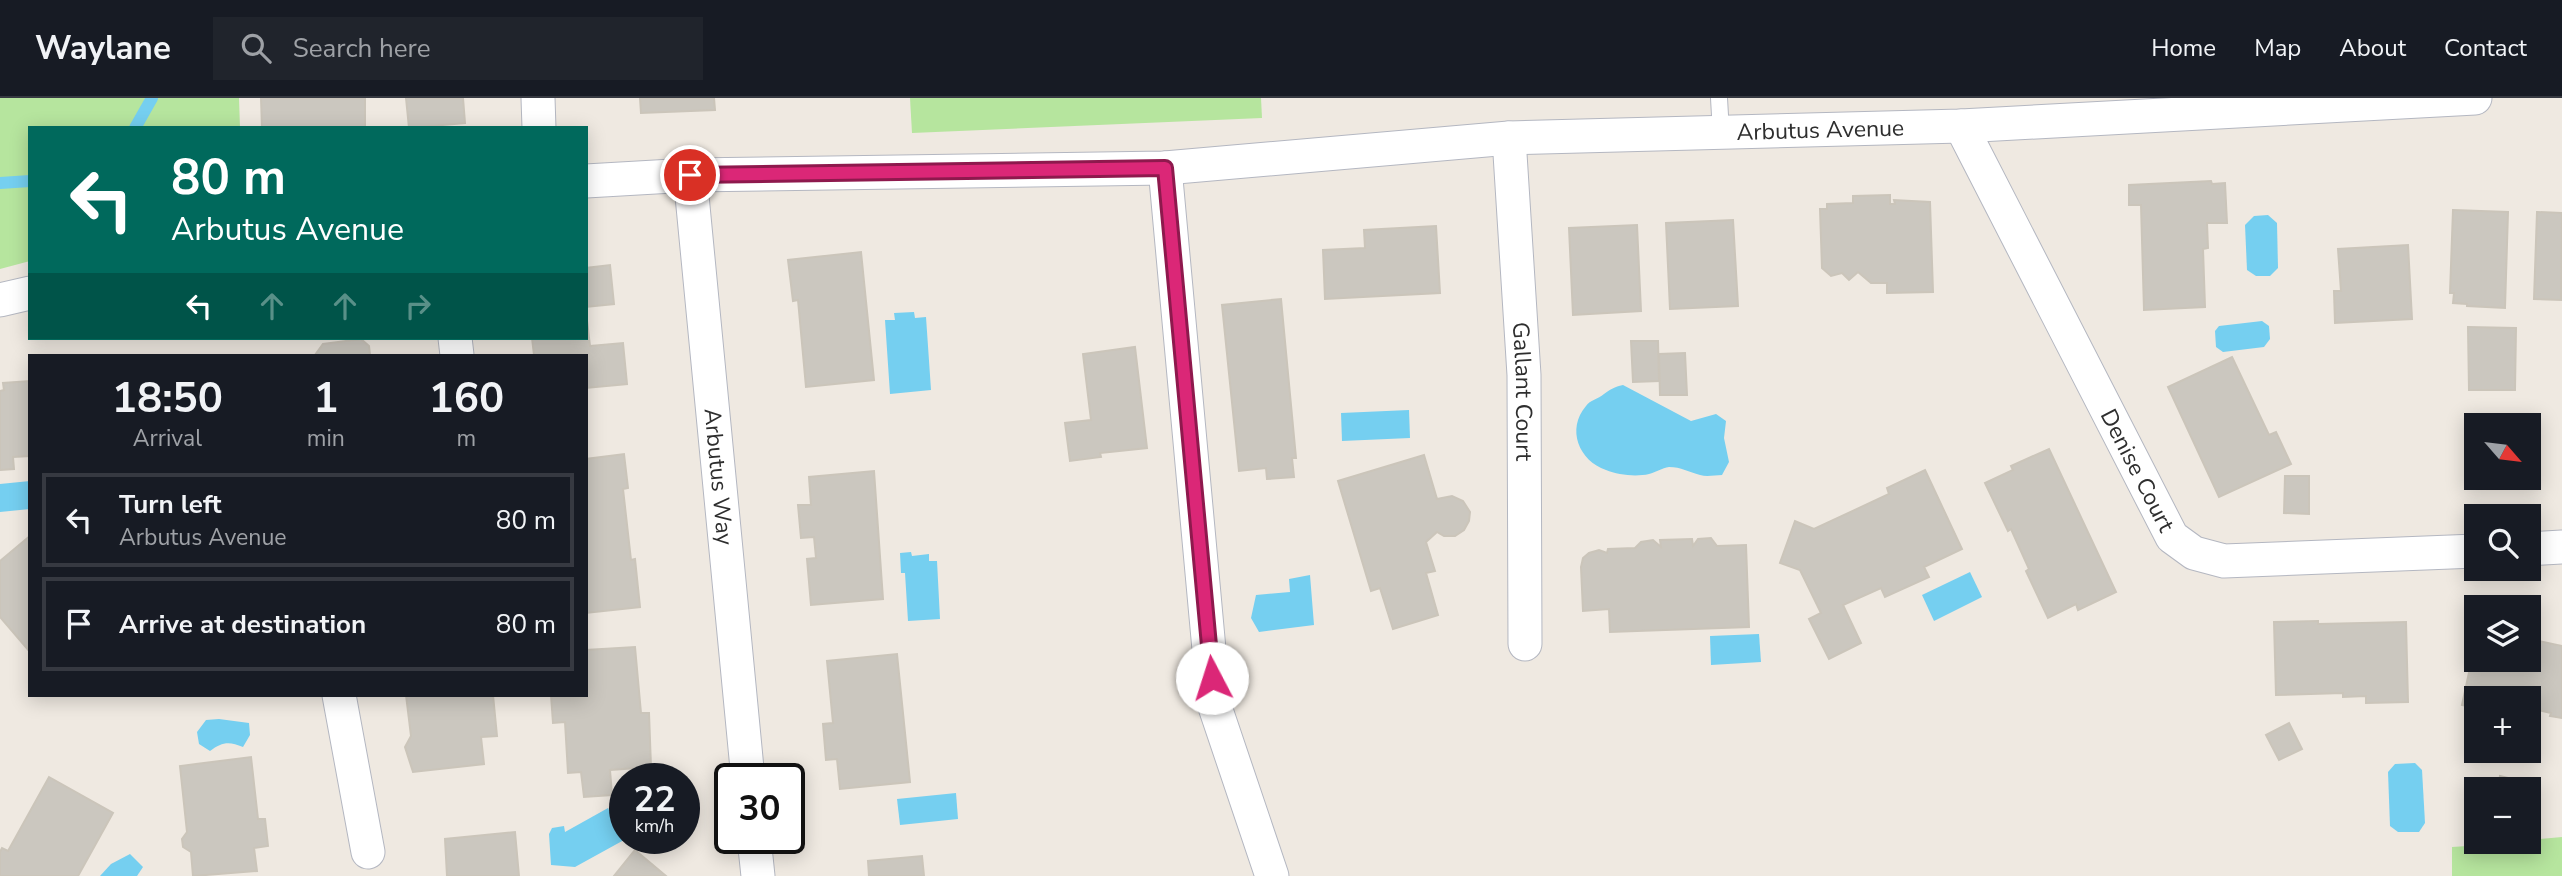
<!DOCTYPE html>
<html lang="en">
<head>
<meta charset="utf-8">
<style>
	:root { --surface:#171b24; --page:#20242c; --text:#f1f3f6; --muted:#9ea1a6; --line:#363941 }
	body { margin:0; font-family:"Nunito Sans",sans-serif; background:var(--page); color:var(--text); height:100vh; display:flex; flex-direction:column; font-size:26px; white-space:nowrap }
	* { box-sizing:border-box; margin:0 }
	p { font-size:23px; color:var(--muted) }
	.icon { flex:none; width:38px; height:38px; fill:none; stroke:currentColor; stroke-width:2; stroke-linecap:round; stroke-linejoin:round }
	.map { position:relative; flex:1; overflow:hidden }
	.sheet { position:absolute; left:28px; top:256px; width:560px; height:343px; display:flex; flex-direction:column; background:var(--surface); border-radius:0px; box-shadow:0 4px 18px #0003 }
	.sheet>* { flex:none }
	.top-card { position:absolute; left:28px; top:28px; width:560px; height:214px; border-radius:0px; box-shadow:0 4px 18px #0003; background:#00695c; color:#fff; overflow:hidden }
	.needle { width:46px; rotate:118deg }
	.buttons { position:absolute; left:2464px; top:315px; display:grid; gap:14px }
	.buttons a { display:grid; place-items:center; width:77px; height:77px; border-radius:0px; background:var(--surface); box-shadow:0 4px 18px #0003; font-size:35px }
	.speed { position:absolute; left:609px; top:665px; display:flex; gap:14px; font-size:35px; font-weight:700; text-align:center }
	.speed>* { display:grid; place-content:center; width:91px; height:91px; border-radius:50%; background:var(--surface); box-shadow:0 4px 18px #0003; line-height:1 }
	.speed small { font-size:18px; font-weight:400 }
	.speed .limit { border:4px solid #111; border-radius:10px; background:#fff; color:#111 }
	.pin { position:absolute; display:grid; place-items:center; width:60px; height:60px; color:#fff; margin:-30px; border:4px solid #fff; border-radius:50%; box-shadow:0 2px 7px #0007 }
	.me { position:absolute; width:77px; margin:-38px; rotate:355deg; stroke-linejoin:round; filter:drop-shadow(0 0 5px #0008) }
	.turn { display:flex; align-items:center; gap:24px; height:147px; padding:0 28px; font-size:32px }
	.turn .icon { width:91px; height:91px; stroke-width:2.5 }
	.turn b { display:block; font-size:49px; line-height:60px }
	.lanes { display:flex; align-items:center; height:66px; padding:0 28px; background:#0003; justify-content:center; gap:35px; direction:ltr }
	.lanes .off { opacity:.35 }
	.eta { display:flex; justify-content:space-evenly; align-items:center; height:119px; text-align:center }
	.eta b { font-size:42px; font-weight:700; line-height:49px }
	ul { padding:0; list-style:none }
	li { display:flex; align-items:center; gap:21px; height:94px; margin:0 14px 10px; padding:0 14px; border:4px solid var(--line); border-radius:0px }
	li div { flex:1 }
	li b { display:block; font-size:26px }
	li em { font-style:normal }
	header { display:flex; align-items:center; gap:42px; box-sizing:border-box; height:98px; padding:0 35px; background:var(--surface); border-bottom:2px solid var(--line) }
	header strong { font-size:33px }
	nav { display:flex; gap:38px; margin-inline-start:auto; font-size:24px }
	.search { width:490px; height:63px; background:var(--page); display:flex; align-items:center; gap:18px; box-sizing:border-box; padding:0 24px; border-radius:0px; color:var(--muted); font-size:26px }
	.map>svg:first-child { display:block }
</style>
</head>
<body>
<header>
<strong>Waylane</strong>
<div class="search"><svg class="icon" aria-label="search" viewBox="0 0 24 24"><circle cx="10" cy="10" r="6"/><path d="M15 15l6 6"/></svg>Search here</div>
<nav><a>Home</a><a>Map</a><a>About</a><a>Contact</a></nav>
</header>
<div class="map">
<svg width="2562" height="778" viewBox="0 0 2562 778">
	<rect width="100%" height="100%" fill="#efe9e1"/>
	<g fill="#b6e59e">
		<polygon points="0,0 239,0 240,30 30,30 30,163 0,171"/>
		<polygon points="910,0 1261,0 1262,20 912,35"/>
		<polygon points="2562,739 2562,778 2452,778 2452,749 2529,744 2529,742"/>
	</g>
	<g fill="#75cff0">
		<polygon points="2268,117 2277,125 2278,170 2270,178 2256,178 2247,172 2245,127 2254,118"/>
		<polygon points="914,214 915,220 926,219 931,292 890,296 885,222 895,222 894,215"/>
		<polygon points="2262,223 2269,228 2270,241 2264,249 2223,254 2216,249 2215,233 2219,228"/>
		<path d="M1623,287l68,36 25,-7 10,7 -2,17 5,24 -7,13c-7,0 -15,2 -22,0 -11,-3 -19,-8 -31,-8 -7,1 -13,5 -20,7 -13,3 -31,1 -43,-4 -27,-9 -40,-41 -20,-64 4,-6 12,-7 18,-12 7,-5 10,-7 19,-9z"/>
		<polygon points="1409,312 1410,340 1342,343 1341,315"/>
		<polygon points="30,383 30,411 0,414 0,386"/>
		<polygon points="911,454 912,458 929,456 929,463 937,463 940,521 908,523 905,475 901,475 900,455"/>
		<polygon points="1970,474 1982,499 1934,523 1922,497"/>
		<polygon points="1310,477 1314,527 1259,534 1251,520 1256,497 1290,494 1289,481"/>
		<polygon points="1759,536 1761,564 1711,567 1710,538"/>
		<path d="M219,621l30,4 1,12 -7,12c-14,-6 -21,-5 -33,4l-11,-7 -2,-12 9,-12z"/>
		<polygon points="2415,665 2422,672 2425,725 2419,734 2398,734 2390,728 2388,674 2395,666"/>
		<polygon points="956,695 958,721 900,727 897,701"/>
		<polygon points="608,710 624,742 575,769 551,767 549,736 552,730 564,728 565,734"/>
		<polygon points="130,756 143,769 137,778 100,778 111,766"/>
	</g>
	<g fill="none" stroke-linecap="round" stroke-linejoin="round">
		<g stroke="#75cff0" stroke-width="12">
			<polyline points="135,30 152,0"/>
			<polyline points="0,85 30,83"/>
		</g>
	</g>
	<g fill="#cbc7bf" stroke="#cbc5ba" stroke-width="2">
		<polygon points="261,0 365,0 365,30 262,30"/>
		<polygon points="406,0 463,0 465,25 409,30"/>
		<polygon points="640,0 714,0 715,12 641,15"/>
		<polygon points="2211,83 2212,86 2225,85 2227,125 2207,125 2208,150 2203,151 2205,209 2144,212 2141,107 2129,107 2129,87"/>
		<polygon points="1890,97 1890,106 1895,106 1894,102 1930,104 1933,194 1887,195 1887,185 1871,185 1858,174 1849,182 1842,175 1831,178 1822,170 1820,111 1827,111 1827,106 1853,105 1853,98"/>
		<polygon points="2453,112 2508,114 2505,210 2467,208 2467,206 2453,205 2454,195 2450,195"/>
		<polygon points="2537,114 2562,115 2561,202 2534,201"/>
		<polygon points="1733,122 1738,208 1670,211 1666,125"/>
		<polygon points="1637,127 1641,213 1573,217 1569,130"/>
		<polygon points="1436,128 1440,195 1325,201 1323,152 1365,150 1364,132"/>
		<polygon points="2408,147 2412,221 2335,225 2334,193 2341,193 2338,151"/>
		<polygon points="861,154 874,282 806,289 798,202 793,203 788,162"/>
		<polygon points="610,167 614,206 586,209 586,170"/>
		<polygon points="1281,201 1296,360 1292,360 1294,379 1267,381 1266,370 1239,373 1222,207"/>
		<polygon points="586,214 590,248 623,245 627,286 586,290 586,257 534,257 532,240 586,240"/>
		<polygon points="2468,229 2516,230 2515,292 2469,292"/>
		<polygon points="361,241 369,248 370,257 315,257 323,246"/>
		<polygon points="1631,243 1658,243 1659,283 1633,284"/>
		<polygon points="1135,249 1147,350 1100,355 1101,359 1070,363 1065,325 1091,322 1083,256"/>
		<polygon points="1685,255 1687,297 1660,297 1659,256"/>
		<polygon points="2232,259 2269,337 2276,334 2291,366 2219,399 2168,289"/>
		<polygon points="30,283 30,358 13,359 14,371 0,372 0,293 4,292 3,285"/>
		<polygon points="2049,351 2116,494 2078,512 2076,506 2048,520 2026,473 2029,471 2011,431 2008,433 1985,385 2013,372 2011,368"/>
		<polygon points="624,356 628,390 623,391 631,462 635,461 640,509 586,515 586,361"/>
		<polygon points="1424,357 1437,401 1452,398 1463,403 1470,414 1469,423 1464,432 1455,438 1444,438 1437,434 1426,444 1435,473 1426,475 1438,517 1393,531 1380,490 1371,493 1338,383"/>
		<polygon points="1925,372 1962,451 1924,469 1929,479 1885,499 1881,490 1843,507 1861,545 1829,561 1809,521 1821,515 1800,472 1780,465 1795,423 1814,431 1889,396 1887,390"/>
		<polygon points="874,373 883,501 811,507 807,461 816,460 814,439 801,440 798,407 811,407 809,379"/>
		<polygon points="2285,378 2309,378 2309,416 2284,415"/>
		<polygon points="30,438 30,554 0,519 0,463"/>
		<polygon points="1711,440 1717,448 1746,447 1749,529 1610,534 1609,511 1583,513 1581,469 1583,460 1589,455 1599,452 1607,455 1608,451 1635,450 1641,444 1653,442 1661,449 1660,442 1692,441 1693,448 1698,441"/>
		<polygon points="2318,523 2318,526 2406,524 2408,604 2366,605 2366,598 2343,599 2343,595 2276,597 2274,524"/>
		<polygon points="2529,541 2562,548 2562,620 2550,618 2551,615 2529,610 2529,600 2476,600 2476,610 2462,607 2476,542 2476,562 2529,562"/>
		<polygon points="635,549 641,615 649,615 651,669 610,672 612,697 584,699 581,674 568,675 565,624 553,625 551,597 586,597 586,552"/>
		<polygon points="897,556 910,684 840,691 837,661 826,662 823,626 833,625 827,563"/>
		<polygon points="406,597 493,597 497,638 481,639 484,666 413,674 405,649 411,638"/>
		<polygon points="2289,625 2302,651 2279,662 2266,637"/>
		<polygon points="251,659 258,721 265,721 268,748 254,750 257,773 193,778 191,754 183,749 182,741 187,734 180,668"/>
		<polygon points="2500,678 2536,687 2529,713 2529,691 2497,691"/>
		<polygon points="49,679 113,715 78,778 0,778 0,754 2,750 8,753"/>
		<polygon points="515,734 519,778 447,778 445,741"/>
		<polygon points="635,752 666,778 614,778"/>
		<polygon points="922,758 924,778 869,778 868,763"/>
	</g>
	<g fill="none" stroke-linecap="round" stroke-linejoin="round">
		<defs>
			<polyline id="lane" points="1719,0 1721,35"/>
			<g id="street">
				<polyline points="538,0 539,30"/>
				<path id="s1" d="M1961,28l211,411 22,16 30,8 252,-10"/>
				<path id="s2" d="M1509,40l15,237 1,269"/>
				<polyline points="1165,70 1214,606 1272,778"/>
				<path id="s3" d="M690,77l58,604"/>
				<path id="s4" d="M586,83l104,-6 475,-7 344,-30 452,-12 514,-28"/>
				<polyline points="0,202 30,195"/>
				<polyline points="455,240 457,257"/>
				<polyline points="2529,451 2562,449"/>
				<polyline points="339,597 368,754"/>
				<polyline points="754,740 758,778"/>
			</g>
		</defs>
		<use href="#lane" stroke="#b4b7c1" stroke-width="18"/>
		<use href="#street" stroke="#b4b7c1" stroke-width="35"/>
		<use href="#lane" stroke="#fff" stroke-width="16"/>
		<use href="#street" stroke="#fff" stroke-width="33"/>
	</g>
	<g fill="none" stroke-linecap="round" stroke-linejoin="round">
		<defs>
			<polyline id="route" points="690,77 1165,70 1212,580"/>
		</defs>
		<use href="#route" stroke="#8e194d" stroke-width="18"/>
		<use href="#route" stroke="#db2777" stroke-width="12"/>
	</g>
	<g text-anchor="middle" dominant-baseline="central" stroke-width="7" stroke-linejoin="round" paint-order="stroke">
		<g font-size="23" fill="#2e2e2e" stroke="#fff">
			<text stroke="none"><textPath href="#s4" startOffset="1236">Arbutus Avenue</textPath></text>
			<text stroke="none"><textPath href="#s2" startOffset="254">Gallant Court</textPath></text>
			<text stroke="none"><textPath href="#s1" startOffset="387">Denise Court</textPath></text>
			<text stroke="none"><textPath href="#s3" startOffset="303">Arbutus Way</textPath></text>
		</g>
	</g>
</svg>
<div class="buttons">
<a><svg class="needle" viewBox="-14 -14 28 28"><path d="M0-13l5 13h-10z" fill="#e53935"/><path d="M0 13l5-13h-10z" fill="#9ea1a6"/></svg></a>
<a><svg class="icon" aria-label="search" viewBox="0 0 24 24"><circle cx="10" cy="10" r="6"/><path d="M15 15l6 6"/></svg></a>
<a><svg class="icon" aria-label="layers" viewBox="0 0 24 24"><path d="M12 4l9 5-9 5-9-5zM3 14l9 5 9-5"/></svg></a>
<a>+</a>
<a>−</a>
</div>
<div class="speed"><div>22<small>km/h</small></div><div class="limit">30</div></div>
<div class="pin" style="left:690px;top:77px;background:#d93025"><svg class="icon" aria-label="arrive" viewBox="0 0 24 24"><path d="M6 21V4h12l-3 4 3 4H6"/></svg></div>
<svg class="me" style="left:1212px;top:580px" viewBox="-20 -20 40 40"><circle r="19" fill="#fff"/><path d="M0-13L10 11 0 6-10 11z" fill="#db2777"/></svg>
<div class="top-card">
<div class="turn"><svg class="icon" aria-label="left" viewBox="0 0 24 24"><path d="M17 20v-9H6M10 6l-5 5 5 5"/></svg><div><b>80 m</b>Arbutus Avenue</div></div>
<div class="lanes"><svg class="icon" aria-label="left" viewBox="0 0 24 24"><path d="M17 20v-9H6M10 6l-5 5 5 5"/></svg><svg class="icon off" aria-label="ahead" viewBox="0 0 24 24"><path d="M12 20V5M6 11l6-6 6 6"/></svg><svg class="icon off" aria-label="ahead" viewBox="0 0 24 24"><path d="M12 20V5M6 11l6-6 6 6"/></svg><svg class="icon off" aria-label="right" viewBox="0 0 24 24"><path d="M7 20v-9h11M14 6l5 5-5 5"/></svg></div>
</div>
<section class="sheet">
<div class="eta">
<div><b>18:50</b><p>Arrival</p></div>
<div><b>1</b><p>min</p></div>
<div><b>160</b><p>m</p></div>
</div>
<ul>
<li><svg class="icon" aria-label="left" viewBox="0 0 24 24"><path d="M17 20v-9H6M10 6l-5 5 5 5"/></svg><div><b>Turn left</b><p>Arbutus Avenue</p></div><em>80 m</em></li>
<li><svg class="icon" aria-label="arrive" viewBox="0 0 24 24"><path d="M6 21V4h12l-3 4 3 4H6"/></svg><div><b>Arrive at destination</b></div><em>80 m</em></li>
</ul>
</section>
</div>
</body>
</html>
